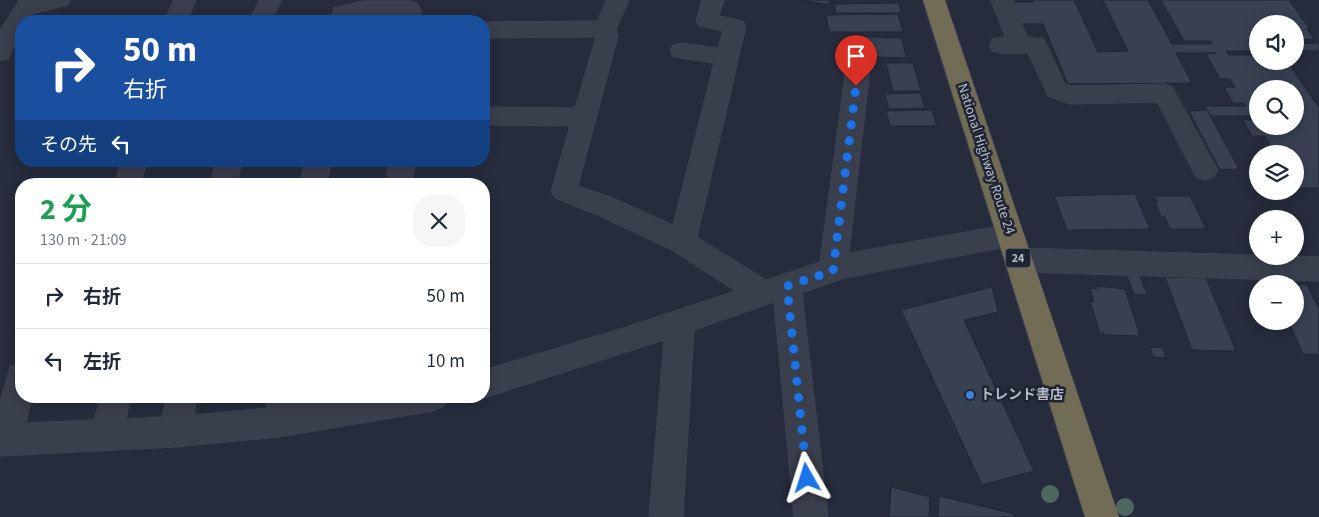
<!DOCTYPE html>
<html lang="ja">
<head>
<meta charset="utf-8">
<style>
	:root { --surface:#fff; --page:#f6f6f7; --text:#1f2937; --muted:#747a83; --line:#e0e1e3 }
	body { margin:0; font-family:"Source Sans 3","Noto Sans JP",sans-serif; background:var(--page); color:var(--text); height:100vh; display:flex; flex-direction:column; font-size:19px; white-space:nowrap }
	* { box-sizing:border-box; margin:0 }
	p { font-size:16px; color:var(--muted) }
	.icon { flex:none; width:28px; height:28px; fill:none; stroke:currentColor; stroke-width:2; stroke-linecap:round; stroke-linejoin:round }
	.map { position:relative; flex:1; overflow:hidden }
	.side { position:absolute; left:15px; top:178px; width:475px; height:225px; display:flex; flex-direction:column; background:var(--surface); border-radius:20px; box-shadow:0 2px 12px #0003 }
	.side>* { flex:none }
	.top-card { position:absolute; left:15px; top:15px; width:475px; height:152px; border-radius:20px; box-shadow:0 2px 12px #0003; background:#1a4fa0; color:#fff; overflow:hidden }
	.controls { position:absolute; left:1249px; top:15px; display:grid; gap:10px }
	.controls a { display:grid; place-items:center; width:55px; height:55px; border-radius:50%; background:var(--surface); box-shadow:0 2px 12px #0003; font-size:25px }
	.pin { position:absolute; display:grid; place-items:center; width:42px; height:42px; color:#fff; margin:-51px -21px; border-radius:50% 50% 50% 0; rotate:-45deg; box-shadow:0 0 5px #0007 }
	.pin .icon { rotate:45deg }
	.me { position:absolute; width:55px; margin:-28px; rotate:354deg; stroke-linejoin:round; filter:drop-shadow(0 0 4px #0008) }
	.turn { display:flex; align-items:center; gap:18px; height:105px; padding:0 25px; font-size:22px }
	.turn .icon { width:65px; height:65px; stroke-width:2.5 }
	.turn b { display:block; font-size:35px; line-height:42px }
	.then { display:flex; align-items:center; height:48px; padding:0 25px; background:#0003; gap:10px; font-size:19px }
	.round { display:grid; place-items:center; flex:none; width:52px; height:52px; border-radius:20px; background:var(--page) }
	.head { display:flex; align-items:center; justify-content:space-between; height:85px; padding:0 25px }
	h1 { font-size:30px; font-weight:700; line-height:38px; color:#1e9e55 }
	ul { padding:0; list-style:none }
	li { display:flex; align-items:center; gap:15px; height:65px; padding:0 25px; border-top:1px solid var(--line) }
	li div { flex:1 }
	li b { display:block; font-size:19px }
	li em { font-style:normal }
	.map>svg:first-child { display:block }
</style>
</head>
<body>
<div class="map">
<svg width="1319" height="517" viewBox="0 0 1319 517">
	<rect width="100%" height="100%" fill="#262c3c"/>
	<g fill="#384052" stroke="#212634" fill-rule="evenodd">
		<polygon points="802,0 830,0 829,5"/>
		<path d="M1033,0h41l24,52 30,-1 -25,-51h45l24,44h40l-2,-3h-26l-23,-41h128l21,29h-3l7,10 -19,1v-16h-37v16h-10l3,4h7v7h-32l2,4h30v6h29l32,47v80h-24v-34h-20l-10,-18h-13l-9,-16h12l-2,-4h-42l-6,-10h41l-2,-3h-11l-9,-16h11l-5,-8h-10l-14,-25 10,-1h-40l16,30 -124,1 -25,-60h-21l-9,-22h21zM1258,89h37v37h-37z"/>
		<polygon points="899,3 901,13 836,13 834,4"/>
		<polygon points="898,14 903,32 829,32 826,15"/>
		<polygon points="850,36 902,38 906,58 852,56"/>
		<polygon points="1319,43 1319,51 1295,51 1295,44"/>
		<polygon points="886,63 913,63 921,91 893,91"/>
		<polygon points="920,93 925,108 889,109 885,94"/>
		<polygon points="932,110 937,126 890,126 886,111"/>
		<polygon points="1207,110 1239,169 1220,170 1189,111"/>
		<polygon points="1135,194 1150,229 1067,230 1054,196"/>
		<polygon points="1154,196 1190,196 1206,229 1170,229 1165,217 1161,217 1155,202 1158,202"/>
		<polygon points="1126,273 1139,273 1147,295 1134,295"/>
		<polygon points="1165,277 1206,278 1236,351 1192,350"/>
		<polygon points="1295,284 1307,285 1319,309 1319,355 1303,354 1290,324 1286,321 1295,321"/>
		<polygon points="1097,286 1125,289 1140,336 1104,335 1104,333 1100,334 1090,301 1094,302 1090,288 1097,289"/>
		<polygon points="992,287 998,312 964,320 1034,471 982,485 901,310"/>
		<polygon points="1150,347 1163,348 1166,358 1153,357"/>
		<polygon points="891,487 930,497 929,517 889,517"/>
		<polygon points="939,496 1014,514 1014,517 938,517"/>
	</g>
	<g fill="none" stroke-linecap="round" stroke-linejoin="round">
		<defs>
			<g id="minor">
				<path d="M20,0h51l-3,5 -36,9 -5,7h-6c0,14 -6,25 -13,38l-8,2v-30z"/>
				<polygon points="174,0 196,0 187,21 165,21"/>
				<polygon points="260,0 282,0 271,21 249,21"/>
				<polygon points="607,0 629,0 616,29 618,36 578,186 613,198 673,225 714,63 673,57 670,51 673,45 681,43 718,48 723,31 699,26 696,21 702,0 724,0 719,16 743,21 746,26 697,237 766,280 820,262 846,68 850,62 858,60 866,62 870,68 849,253 1011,224 1021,227 1024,235 1021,243 1011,246 845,278 802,293 828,517 794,517 774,302 694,330 683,517 649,517 664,340 484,398 479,396 484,396 484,370 620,329 735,291 672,250 595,214 555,198 551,191 570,126 484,125 484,107 575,108 596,37 484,38 484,22 597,21"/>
				<polygon points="991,0 1013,0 1027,37 1044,39 1065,84 1071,86 1164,84 1172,87 1218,170 1214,177 1205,180 1196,177 1157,102 1070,104 1048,96 1028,53 1000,53 992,51 989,45 992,39 1005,37"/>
				<polygon points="364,1 409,1 417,3 420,8 421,21 399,21 399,15 364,15 352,18 352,21 330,21 334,8"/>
				<polygon points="121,161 147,161 141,184 115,184"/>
				<polygon points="216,161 242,161 237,184 211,184"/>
				<polygon points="305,161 331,161 327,184 301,184"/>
				<polygon points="389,161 415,161 413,184 387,184"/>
				<polygon points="1019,248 1319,257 1319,281 1019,272 1009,268 1005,260 1009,252"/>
				<polygon points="21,363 21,396 32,396 26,423 94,420 101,396 131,396 126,419 162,417 167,396 197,396 194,415 266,408 269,396 299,396 298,404 343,396 448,396 444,406 433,411 279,437 175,447 0,456 0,402 10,367"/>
			</g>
			<polygon id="highway" points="923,0 945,0 1119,517 1085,517"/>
		</defs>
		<use href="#minor" stroke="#434856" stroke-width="1"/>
		<use href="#highway" stroke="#424755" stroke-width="1"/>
		<use href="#minor" fill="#3a3f4d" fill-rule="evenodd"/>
		<use href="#highway" fill="#726c57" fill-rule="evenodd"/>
	</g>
	<g fill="#4e6760">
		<circle cx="1050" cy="494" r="9"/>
		<circle cx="1125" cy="507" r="9"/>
	</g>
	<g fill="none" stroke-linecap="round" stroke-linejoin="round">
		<polyline stroke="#1a73e8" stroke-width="9" stroke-dasharray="0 16.2" points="807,478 787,286 833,271 856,86"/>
	</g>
	<circle fill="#3f7fe0" stroke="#1f2432" stroke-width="2" cx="970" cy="395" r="5"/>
	<g text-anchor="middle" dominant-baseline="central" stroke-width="5" stroke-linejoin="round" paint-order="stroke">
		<rect fill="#1f2432" stroke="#898d9b" stroke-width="1" x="1005.5" y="248.5" width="25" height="19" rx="4"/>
		<g font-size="12" font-weight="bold" fill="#b6bac8">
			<text x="1018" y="258">24</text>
		</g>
		<g font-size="14" fill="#b6bac8" stroke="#1f2432">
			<text transform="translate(986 159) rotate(72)">National Highway Route 24</text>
		</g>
		<g font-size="14" font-weight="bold" fill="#b6bac8" stroke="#1f2432" text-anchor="start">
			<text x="980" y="395">トレンド書店</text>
		</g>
	</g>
</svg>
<div class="controls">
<a><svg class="icon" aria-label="sound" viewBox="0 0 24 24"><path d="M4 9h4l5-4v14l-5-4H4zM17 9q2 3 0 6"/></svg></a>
<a><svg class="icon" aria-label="search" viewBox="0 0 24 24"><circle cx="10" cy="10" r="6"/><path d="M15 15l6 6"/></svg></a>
<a><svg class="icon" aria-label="layers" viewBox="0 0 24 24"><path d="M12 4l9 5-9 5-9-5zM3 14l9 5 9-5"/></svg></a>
<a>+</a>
<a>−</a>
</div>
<div class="pin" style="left:856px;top:86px;background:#d93025"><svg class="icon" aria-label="arrive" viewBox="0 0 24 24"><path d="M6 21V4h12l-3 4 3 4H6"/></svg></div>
<svg class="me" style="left:807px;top:478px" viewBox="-20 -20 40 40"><path d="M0-17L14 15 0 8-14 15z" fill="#1a73e8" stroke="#fff" stroke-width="4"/></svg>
<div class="top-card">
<div class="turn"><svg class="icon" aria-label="right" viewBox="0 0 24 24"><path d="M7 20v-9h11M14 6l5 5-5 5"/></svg><div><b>50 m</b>右折</div></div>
<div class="then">その先<svg class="icon" aria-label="left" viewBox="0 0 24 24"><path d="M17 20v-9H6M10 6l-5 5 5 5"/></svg></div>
</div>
<section class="side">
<div class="head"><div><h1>2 分</h1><p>130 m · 21:09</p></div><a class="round"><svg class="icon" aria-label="close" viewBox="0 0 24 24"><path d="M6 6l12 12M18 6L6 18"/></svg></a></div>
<ul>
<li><svg class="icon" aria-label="right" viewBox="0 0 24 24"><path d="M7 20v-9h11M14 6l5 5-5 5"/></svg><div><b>右折</b></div><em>50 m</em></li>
<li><svg class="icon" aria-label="left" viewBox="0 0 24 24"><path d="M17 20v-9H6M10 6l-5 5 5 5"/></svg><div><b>左折</b></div><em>10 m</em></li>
</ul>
</section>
</div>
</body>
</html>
